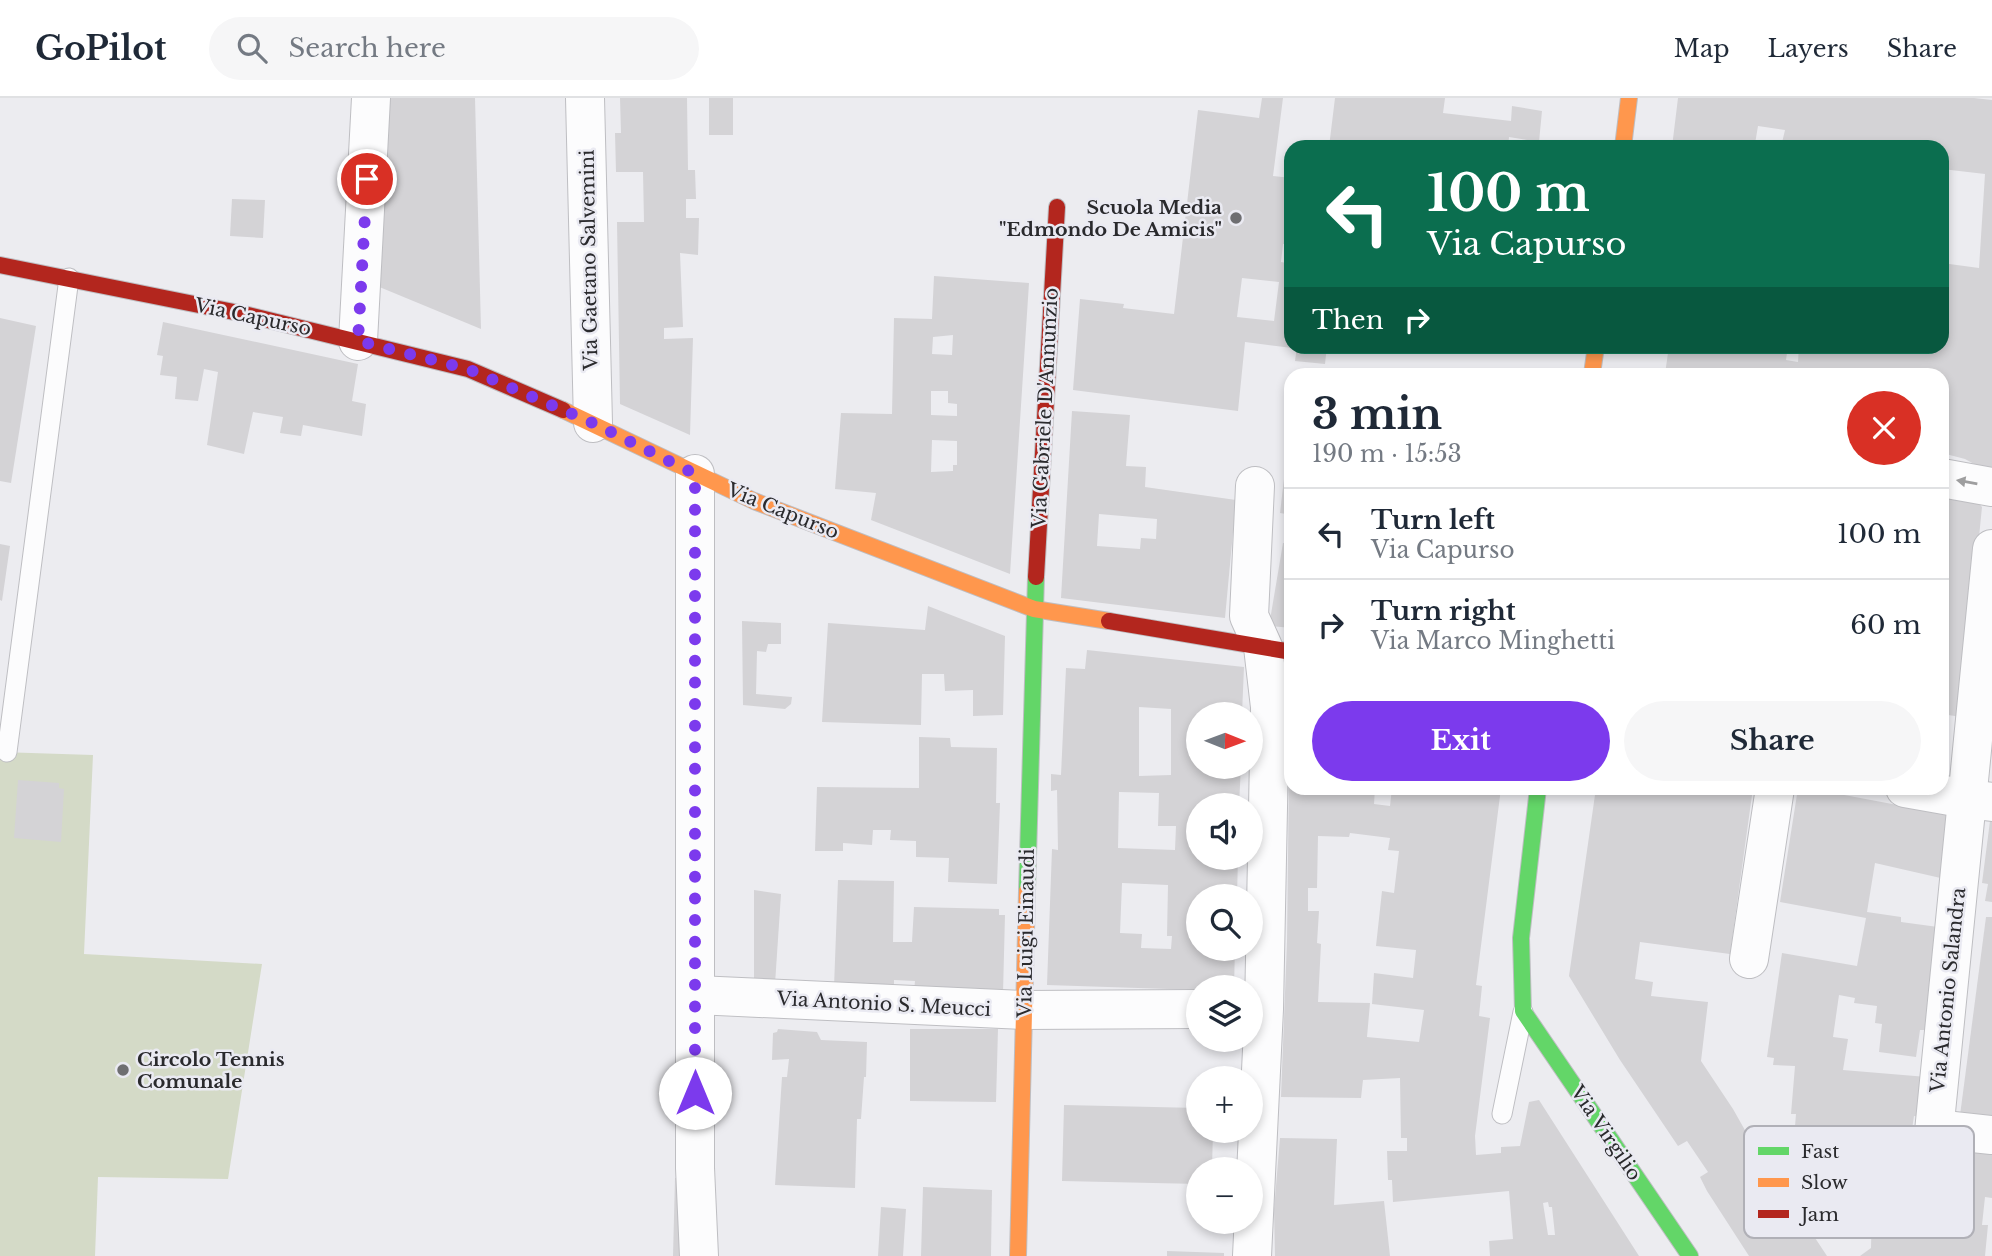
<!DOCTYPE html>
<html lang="en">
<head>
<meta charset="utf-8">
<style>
	:root { --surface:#fff; --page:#f6f6f7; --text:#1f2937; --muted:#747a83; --line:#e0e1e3; --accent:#7c3aed }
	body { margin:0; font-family:"Libre Baskerville",serif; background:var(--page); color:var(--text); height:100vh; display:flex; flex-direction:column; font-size:26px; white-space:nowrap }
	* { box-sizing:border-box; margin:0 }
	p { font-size:23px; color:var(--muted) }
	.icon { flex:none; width:38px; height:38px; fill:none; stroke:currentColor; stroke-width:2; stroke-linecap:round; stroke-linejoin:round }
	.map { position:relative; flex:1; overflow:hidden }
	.panel { position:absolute; left:1284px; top:270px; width:665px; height:427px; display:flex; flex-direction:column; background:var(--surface); border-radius:21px; box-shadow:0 4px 10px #0003 }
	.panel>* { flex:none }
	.guide { position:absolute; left:1284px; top:42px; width:665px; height:214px; border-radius:21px; box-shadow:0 4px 10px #0003; background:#0b6e4f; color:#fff; overflow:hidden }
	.needle { width:46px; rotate:91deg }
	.controls { position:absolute; left:1186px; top:604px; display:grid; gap:14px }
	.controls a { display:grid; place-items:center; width:77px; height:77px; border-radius:50%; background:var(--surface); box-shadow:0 4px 10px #0003; font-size:35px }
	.pin { position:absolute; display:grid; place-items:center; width:60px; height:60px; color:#fff; margin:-30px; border:4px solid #fff; border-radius:50%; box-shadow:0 2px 7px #0007 }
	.me { position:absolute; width:77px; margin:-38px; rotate:0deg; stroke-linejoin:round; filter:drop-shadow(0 0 5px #0008) }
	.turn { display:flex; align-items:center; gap:24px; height:147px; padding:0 28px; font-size:32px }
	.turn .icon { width:91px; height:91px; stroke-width:2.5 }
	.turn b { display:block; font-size:49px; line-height:60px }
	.then { display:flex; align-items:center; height:66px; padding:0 28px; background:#0003; gap:14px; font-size:26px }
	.round { display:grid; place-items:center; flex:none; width:74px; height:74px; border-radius:37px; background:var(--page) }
	.headline { display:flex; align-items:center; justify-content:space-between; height:119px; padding:0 28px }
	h1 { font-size:42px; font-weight:700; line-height:52px }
	.primary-button { display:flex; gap:14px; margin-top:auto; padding:14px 28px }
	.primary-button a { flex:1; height:80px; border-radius:42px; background:var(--accent); color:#fff; font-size:28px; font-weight:700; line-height:80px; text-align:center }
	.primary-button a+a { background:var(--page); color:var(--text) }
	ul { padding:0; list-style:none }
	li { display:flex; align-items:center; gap:21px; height:91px; padding:0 28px; border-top:2px solid var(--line) }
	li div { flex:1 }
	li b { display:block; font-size:26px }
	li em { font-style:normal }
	header { display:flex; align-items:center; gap:42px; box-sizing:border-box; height:98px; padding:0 35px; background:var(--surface); border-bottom:2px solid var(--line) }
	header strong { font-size:33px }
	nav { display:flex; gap:38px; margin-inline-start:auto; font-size:24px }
	.search { width:490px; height:63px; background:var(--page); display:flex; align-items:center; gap:18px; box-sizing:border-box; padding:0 24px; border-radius:38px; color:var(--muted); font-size:26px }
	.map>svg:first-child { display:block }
</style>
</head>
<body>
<header>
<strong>GoPilot</strong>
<div class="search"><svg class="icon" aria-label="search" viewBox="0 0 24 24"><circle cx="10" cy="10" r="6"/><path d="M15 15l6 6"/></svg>Search here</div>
<nav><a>Map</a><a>Layers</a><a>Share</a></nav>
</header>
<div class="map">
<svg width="1992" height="1158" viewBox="0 0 1992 1158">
	<rect width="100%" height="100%" fill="#ececf0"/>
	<polygon fill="#d4dac7" points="0,654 93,657 84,856 262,866 228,1081 98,1079 95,1158 0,1158"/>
	<g fill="#d4d3d6" fill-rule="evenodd">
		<polygon points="383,0 475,0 481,231 377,188"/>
		<polygon points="620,0 687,0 688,72 695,72 696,101 686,101 686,120 699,120 698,157 680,155 683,229 664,230 664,241 693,240 690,337 620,306 617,124 644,124 643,74 616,74 615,35 621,35"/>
		<rect x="709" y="0" width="24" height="37"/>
		<path d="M1262,0h21l-10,78 19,2 -7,66h-2l-2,18 11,2v84l-47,-6 -7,69 -165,-21 7,-91 44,5 -1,4 51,6 24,-204 61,8zM1242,180l37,4 -5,39 -37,-4z"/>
		<polygon points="1335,0 1445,0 1443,15 1511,23 1512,8 1542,13 1539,44 1509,39 1508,49 1329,49"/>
		<polygon points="1678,0 1974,0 1992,2 1992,376 1965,361 1942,355 1942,276 1665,276 1668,255 1659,254 1659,248 1788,248 1786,262 1798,264 1799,248 1942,248 1942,165 1979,170 1985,76 1942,71 1942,49 1781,49 1785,32 1758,28 1755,46 1749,45 1748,49 1672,49"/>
		<polygon points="232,101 265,102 263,140 230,138"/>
		<path d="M934,178l95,7 -19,291 -139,-54 5,-27 -41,-4 6,-76 51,1 2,-96 38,1zM953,237l-1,20 -20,-1 1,-17zM931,293h17v12l9,1v12l-26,-1zM932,342l25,1v24h-4v6l-22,1z"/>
		<polygon points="0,220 36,228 11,385 0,383"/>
		<polygon points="163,224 358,266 352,303 366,306 362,338 303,327 301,338 280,335 283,319 253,314 244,356 207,347 218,274 204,271 198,303 175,301 177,279 160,277 163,258 157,257"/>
		<polygon points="1297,248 1327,248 1325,266 1295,263"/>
		<path d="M1072,313l58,4 -4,51 20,1 -1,20 91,13 -11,118 -164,-20zM1099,416l58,5 -1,20 -15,-1 -1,11 -43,-3z"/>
		<polygon points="1289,338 1292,338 1292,417 1280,415"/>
		<polygon points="1942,396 1975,401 1982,409 1961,619 1942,616"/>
		<polygon points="1283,445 1292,446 1292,530 1269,528"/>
		<polygon points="0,446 10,448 2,503 0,502"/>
		<polygon points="928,508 1005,538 1003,617 973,618 973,592 945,593 944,576 922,576 921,627 822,624 828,525 925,532"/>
		<polygon points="742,523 781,525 781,546 768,546 766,554 757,553 756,596 792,599 791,606 785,611 743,607"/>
		<path d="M1087,552l157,17 -2,47h-43v52h42l-2,39h-40v53h39l-1,38h-38v52h36l-1,39h-35v3l-152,-5 5,-136 6,1 -1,-60 -6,1v-17l10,1 5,-107 19,1zM1139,609l32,2v66l-32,1zM1119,694l40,1 -1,33h18l-1,24 -57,-2zM1122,785l46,2 -1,51h5l-1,13 -30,-1 1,-14 -22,-1z"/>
		<polygon points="919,639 950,640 951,649 997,650 996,705 1000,705 997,786 948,784 949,760 916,759 916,743 890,742 891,732 873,732 872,747 843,745 843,753 815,753 817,689 919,690"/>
		<path d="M1289,674h3v16h83l-1,16 16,2 2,-18h109l-25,197 6,1 -3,30 11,2 -15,118 1,19 25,-2v-6l19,-1 9,-44 10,-2 100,156h-149l-1,-15 24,-2 -4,-48 -116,11 -1,-22h-4l-1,-29h20v-13h-6l-1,-60 -37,2 -2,18 -80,-1 6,-156zM1350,735l40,5 -2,12 11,1 -5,42 -12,-2 -6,55 40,4 -3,28 -39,-5 -2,31 52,6 -5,32 -52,-5 3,-34 -52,-1 3,-58 -4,-1 2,-32h-11v-23h9l1,-52 31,1zM1548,1104l1,5h3l3,28h-7l-5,-32z"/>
		<polygon points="18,682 59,685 59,690 64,691 61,744 14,740"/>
		<polygon points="1596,690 1753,690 1730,856 1640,844 1635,881 1653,884 1651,898 1708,904 1701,963 1733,1011 1746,1034 1756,1027 1750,1089 1782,1090 1827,1158 1749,1158 1707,1093 1700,1079 1708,1074 1687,1043 1678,1048 1620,962 1569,878"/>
		<polygon points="1798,690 1807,690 1956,718 1945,781 1875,765 1867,814 1901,819 1901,824 1938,829 1926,932 1920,932 1916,959 1879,954 1882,926 1875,925 1877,908 1854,905 1855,900 1839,897 1833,939 1848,941 1843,972 1927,979 1920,1019 1914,1018 1902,1098 1944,1101 1954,1044 1992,1047 1992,1100 1985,1099 1982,1127 1988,1127 1985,1158 1860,1158 1871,1150 1872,1107 1845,1105 1846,1092 1800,1090 1804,1042 1794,1041 1796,1016 1791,1016 1795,968 1773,967 1774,960 1767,959 1782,855 1857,868 1866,820 1780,804"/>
		<polygon points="1990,723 1992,723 1992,804 1985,803 1988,786 1982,785"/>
		<polygon points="838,782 894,783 893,844 912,844 914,809 999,811 999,817 1005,817 1003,895 914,893 915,883 894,882 894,891 834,889"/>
		<polygon points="754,792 781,796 775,886 754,888"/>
		<polygon points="1986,819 1992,819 1992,1028 1959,1025"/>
		<polygon points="778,931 817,934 821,942 867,944 866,979 864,979 861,1021 857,1021 855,1090 775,1087 782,979 787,979 789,961 772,962 773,935 777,934"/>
		<polygon points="910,931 998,931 996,1004 910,1003"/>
		<polygon points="1064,1007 1199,1010 1199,1032 1213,1032 1212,1071 1199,1071 1199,1086 1062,1083"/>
		<polygon points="1280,1040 1337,1041 1334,1107 1384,1103 1390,1158 1275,1158 1274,1112"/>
		<polygon points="675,1080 699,1081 699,1158 673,1158"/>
		<polygon points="923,1089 992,1092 991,1158 921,1158"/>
		<polygon points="881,1109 906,1111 903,1158 878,1158"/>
		<polygon points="1167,1153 1224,1155 1224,1158 1167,1158"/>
	</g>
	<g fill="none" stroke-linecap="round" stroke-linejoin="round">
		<defs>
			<g id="lane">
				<polyline points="7,654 69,180"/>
				<polyline points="1502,1016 1523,914"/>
			</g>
			<g id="street">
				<polyline points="585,0 593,325"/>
				<polyline points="358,243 371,0"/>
				<polyline points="695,376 695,1070 699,1158"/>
				<polyline points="1942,380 1992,389"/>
				<polyline points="1905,690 1967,701 1992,704"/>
				<polyline points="1749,861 1775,690"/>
				<polyline points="696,897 1024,912 1199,911"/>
				<polyline points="1935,1031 1992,1037"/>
				<polyline points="1929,1084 1992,451"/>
				<polyline points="1252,1158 1264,911 1270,609 1263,549 1249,518 1255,388"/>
			</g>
			<g id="fast">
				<polyline points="1538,690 1521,840 1523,913 1690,1158"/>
				<polyline points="1027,793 1036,479"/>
			</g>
			<g id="slow">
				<polyline points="1623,49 1629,0"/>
				<polyline points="1592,276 1596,248"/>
				<polyline points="563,312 754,403 1034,511 1109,523"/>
				<polyline points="1018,1158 1027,793"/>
			</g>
			<g id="jam">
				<polyline points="0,167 244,216 468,271 563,312"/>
				<polyline points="1036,479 1057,109"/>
				<polyline points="1109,523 1292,554"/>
			</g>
		</defs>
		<use href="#lane" stroke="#bebec2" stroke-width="21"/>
		<use href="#street" stroke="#bebec2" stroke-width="40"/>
		<use href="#fast" stroke="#bebec2" stroke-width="18"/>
		<use href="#slow" stroke="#bebec2" stroke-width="18"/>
		<use href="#jam" stroke="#bebec2" stroke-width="18"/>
		<use href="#lane" stroke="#fcfcfd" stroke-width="19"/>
		<use href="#street" stroke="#fcfcfd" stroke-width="38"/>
		<use href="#fast" stroke="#63d668" stroke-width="16"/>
		<use href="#slow" stroke="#ff974d" stroke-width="16"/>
		<use href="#jam" stroke="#b3261e" stroke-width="16"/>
	</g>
	<defs><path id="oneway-solid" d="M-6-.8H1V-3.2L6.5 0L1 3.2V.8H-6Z" transform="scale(1.75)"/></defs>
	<use fill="#9e9e9f" href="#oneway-solid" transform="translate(1967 384) rotate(-170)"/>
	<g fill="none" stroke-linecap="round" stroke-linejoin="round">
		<polyline stroke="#7c3aed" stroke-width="12" stroke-dasharray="0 21.6" points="367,81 358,243 468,271 593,325 695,376 695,995"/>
	</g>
	<g fill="#6e6e71" stroke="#eaeaf2" stroke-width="2.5">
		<circle cx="1236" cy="120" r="7"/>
		<circle cx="123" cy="972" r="7"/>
	</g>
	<g text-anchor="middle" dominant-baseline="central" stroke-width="5" stroke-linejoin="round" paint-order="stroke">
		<g font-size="19" font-weight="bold" fill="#2a2a2d" stroke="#eaeaf2" text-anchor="end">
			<text x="1222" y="109">Scuola Media<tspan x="1222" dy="22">"Edmondo De Amicis"</tspan></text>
			<text x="137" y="961" text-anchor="start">Circolo Tennis<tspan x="137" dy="22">Comunale</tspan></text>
		</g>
		<g font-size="19" fill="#2a2a2d" stroke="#eaeaf2">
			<text transform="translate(589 162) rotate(-91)">Via Gaetano Salvemini</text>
			<text transform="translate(253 219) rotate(12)">Via Capurso</text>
			<text transform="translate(1045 310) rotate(-87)">Via Gabriele D'Annunzio</text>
			<text transform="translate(783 413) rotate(22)">Via Capurso</text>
			<text transform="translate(1026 835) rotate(-89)">Via Luigi Einaudi</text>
			<text transform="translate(1948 892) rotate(-84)">Via Antonio Salandra</text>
			<text transform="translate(884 906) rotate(3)">Via Antonio S. Meucci</text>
			<text transform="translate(1606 1035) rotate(56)">Via Virgilio</text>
		</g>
	</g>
	<rect x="1744" y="1028" width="230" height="112" rx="10" fill="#eaeaf2" stroke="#b0b0b7" stroke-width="2"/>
	<rect x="1758" y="1049" width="31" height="8" fill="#63d668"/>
	<rect x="1758" y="1080" width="31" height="9" fill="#ff974d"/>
	<rect x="1758" y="1112" width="31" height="8" fill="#b3261e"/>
	<g font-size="19" fill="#2a2a2d">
		<text x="1801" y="1060">Fast</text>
		<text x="1801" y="1091">Slow</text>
		<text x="1801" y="1123">Jam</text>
	</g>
</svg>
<div class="controls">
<a><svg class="needle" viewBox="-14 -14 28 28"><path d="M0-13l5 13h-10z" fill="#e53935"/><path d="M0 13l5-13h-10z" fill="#747a83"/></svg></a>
<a><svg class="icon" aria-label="sound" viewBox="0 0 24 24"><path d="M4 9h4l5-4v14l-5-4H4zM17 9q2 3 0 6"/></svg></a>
<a><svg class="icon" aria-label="search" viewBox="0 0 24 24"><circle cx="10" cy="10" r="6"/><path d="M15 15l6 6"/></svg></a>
<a><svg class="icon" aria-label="layers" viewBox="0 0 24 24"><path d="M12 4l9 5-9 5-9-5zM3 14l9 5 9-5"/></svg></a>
<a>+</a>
<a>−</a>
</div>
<div class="pin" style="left:367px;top:81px;background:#d93025"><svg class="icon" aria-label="arrive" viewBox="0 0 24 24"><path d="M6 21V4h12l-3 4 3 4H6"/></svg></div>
<svg class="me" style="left:695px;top:995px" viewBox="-20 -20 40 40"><circle r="19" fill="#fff"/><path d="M0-13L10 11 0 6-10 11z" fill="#7c3aed"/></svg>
<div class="guide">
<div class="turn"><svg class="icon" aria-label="left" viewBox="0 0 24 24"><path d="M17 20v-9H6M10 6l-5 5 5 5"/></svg><div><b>100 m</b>Via Capurso</div></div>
<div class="then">Then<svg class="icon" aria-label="right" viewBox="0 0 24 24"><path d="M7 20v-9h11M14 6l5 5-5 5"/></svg></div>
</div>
<section class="panel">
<div class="headline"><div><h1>3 min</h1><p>190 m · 15:53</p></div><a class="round" style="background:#d93025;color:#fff"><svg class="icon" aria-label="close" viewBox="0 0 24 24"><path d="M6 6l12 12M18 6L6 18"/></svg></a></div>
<ul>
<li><svg class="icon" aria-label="left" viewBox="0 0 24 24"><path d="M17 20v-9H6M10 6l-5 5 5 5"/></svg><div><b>Turn left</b><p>Via Capurso</p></div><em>100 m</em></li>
<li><svg class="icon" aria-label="right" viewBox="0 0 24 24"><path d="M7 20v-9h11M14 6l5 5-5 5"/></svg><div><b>Turn right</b><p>Via Marco Minghetti</p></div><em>60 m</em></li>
</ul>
<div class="primary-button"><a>Exit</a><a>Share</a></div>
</section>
</div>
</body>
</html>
